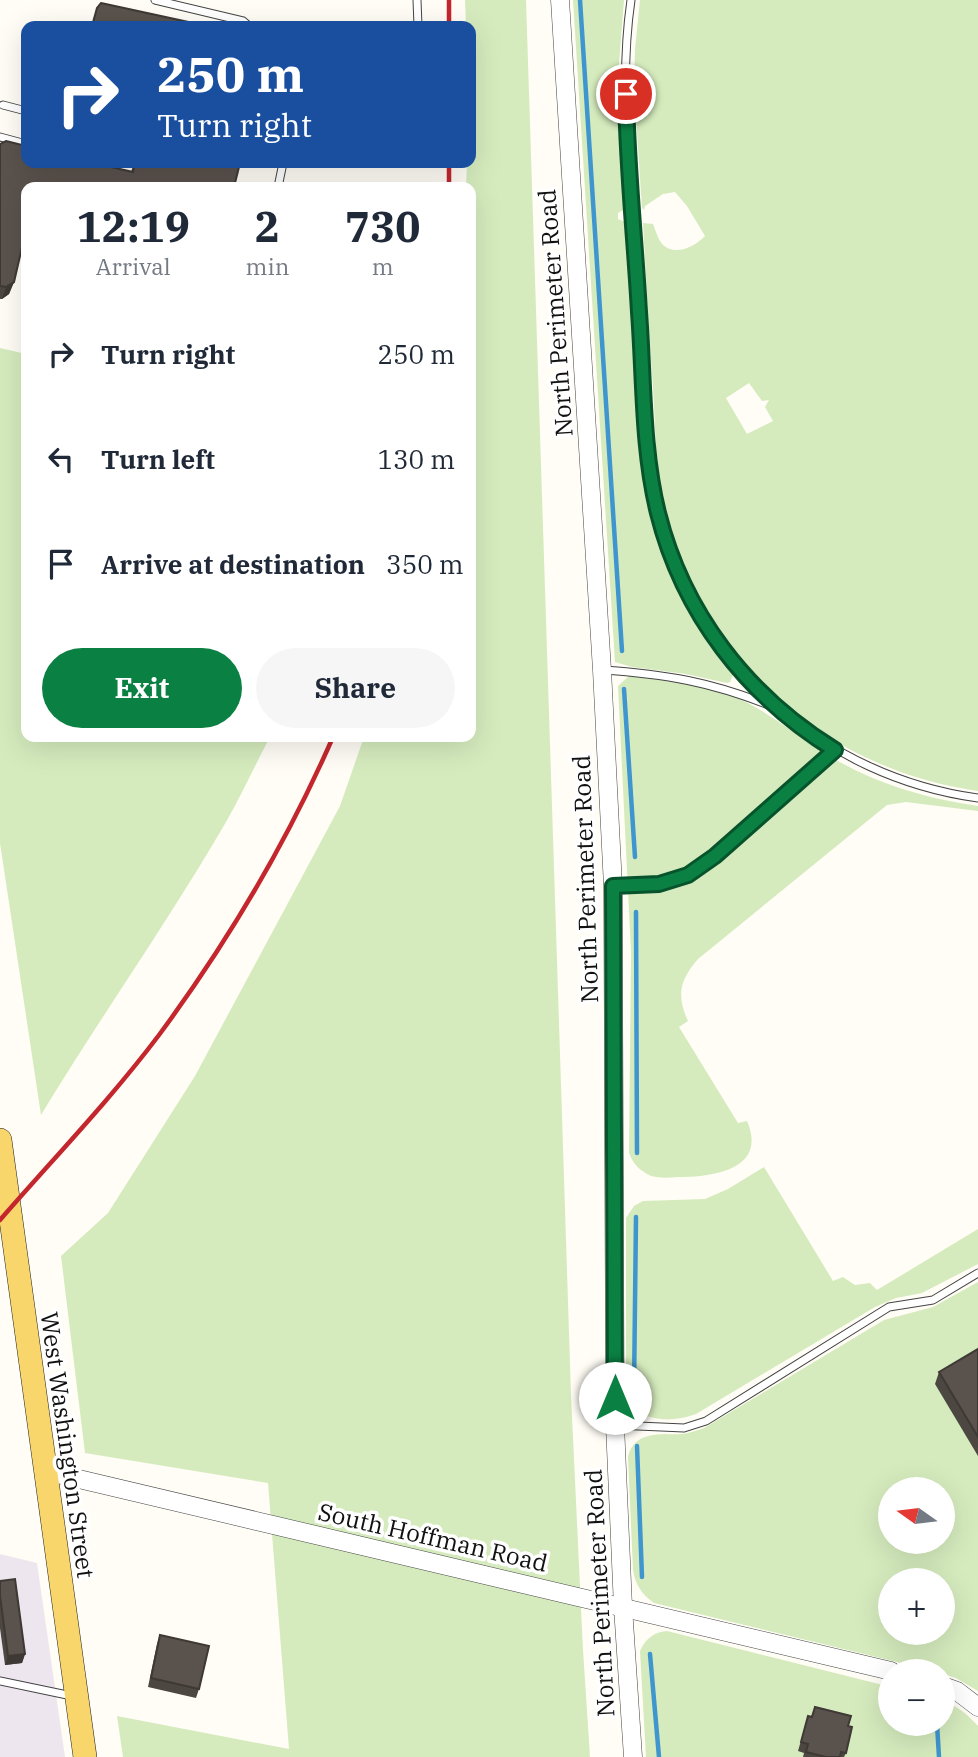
<!DOCTYPE html>
<html lang="en">
<head>
<meta charset="utf-8">
<style>
	:root { --surface:#fff; --page:#f6f6f7; --text:#1f2937; --muted:#747a83; --accent:#0b8043 }
	body { margin:0; font-family:"IBM Plex Serif",serif; background:var(--page); color:var(--text); height:100vh; display:flex; flex-direction:column; font-size:26px; white-space:nowrap }
	* { box-sizing:border-box; margin:0 }
	p { font-size:23px; color:var(--muted) }
	.icon { flex:none; width:38px; height:38px; fill:none; stroke:currentColor; stroke-width:2; stroke-linecap:round; stroke-linejoin:round }
	.map { position:relative; flex:1; overflow:hidden }
	.details { position:absolute; left:21px; top:182px; width:455px; height:560px; display:flex; flex-direction:column; background:var(--surface); border-radius:14px; box-shadow:0 7px 28px #0002 }
	.details>* { flex:none }
	.hud { position:absolute; left:21px; top:21px; width:455px; height:147px; border-radius:14px; box-shadow:0 7px 28px #0002; background:#1a4fa0; color:#fff; overflow:hidden }
	.needle { width:46px; rotate:284deg }
	.controls { position:absolute; left:878px; top:1477px; display:grid; gap:14px }
	.controls a { display:grid; place-items:center; width:77px; height:77px; border-radius:50%; background:var(--surface); box-shadow:0 7px 28px #0002; font-size:35px }
	.pin { position:absolute; display:grid; place-items:center; width:60px; height:60px; color:#fff; margin:-30px; border:4px solid #fff; border-radius:50%; box-shadow:0 2px 7px #0007 }
	.me { position:absolute; width:77px; margin:-38px; rotate:0deg; stroke-linejoin:round; filter:drop-shadow(0 0 5px #0008) }
	.turn { display:flex; align-items:center; gap:24px; height:147px; padding:0 21px; font-size:32px }
	.turn .icon { width:91px; height:91px; stroke-width:2.5 }
	.turn b { display:block; font-size:49px; line-height:60px }
	.eta { display:flex; justify-content:space-evenly; align-items:center; height:119px; text-align:center }
	.eta b { font-size:42px; font-weight:700; line-height:49px }
	.primary-button { display:flex; gap:14px; margin-top:auto; padding:14px 21px }
	.primary-button a { flex:1; height:80px; border-radius:42px; background:var(--accent); color:#fff; font-size:28px; font-weight:700; line-height:80px; text-align:center }
	.primary-button a+a { background:var(--page); color:var(--text) }
	ul { padding:0; list-style:none }
	li { display:flex; align-items:center; gap:21px; height:105px; padding:0 21px }
	li div { flex:1 }
	li b { display:block; font-size:26px }
	li em { font-style:normal }
	.map>svg:first-child { display:block }
</style>
</head>
<body>
<div class="map">
<svg width="978" height="1757" viewBox="0 0 978 1757">
	<rect width="100%" height="100%" fill="#fffdf5"/>
	<polygon fill="#eee6ef" points="0,1554 37,1563 65,1757 0,1757"/>
	<g fill="#d5ebbd" fill-rule="evenodd">
		<polygon points="465,0 526,0 571,1395 583,1650 590,1757 123,1757 117,1716 289,1749 268,1483 85,1453 61,1256 108,1213 195,1076 340,806 364,737 471,737 471,187 466,187 467,163 471,163 471,26 466,26"/>
		<polygon points="573,0 624,0 618,76 625,209 618,213 618,219 625,222 627,229 642,456 651,515 670,573 688,610 710,646 733,675 730,682 727,683 686,674 632,667 615,662"/>
		<path d="M640,0h338v791c-166,-24 -287,-144 -318,-308 -5,-31 -5,-64 -7,-95 -4,-55 -7,-110 -10,-165l10,1c2,5 4,12 7,17 11,17 34,7 45,-5l-18,-30 -12,-14 -12,2 -18,12 -1,4 -2,-2 -8,-122 1,-37zM749,383l13,18 7,-1 -4,7 8,14 -26,13 -21,-36z"/>
		<path d="M0,348l26,6v383h244c-15,28 -28,57 -44,85 -58,100 -125,194 -185,293l-41,-272z"/>
		<path d="M629,676c37,5 76,8 111,23 31,15 57,37 86,55 47,29 98,44 152,52v5l-72,-9 -19,3 -189,154c-18,21 -22,36 -10,62l-9,6 59,96 9,-2c20,46 -29,55 -63,56 -10,0 -22,2 -33,-1 -11,-5 -18,-12 -22,-23l2,-201 -13,-266z"/>
		<path d="M764,1167l69,114 10,-4 12,8 15,-2 7,7 101,-61v35l-56,29 -26,5 -21,9 -179,107c-24,9 -54,8 -70,-13v-183l8,-12 9,-5 62,-2 23,-10z"/>
		<path d="M978,1282v409l-22,-13 -13,-4v-3h-9l-280,-68c-12,-8 -19,-19 -21,-33l-5,-113c6,-27 33,-22 54,-23 8,-1 15,-4 22,-6l180,-108 49,-13zM891,1489h52v53h-52zM891,1580h52v53h-52z"/>
		<path d="M667,1631l224,56v37h52v-23c15,5 25,14 35,25v31h-332l-6,-106c5,-12 14,-19 27,-20z"/>
	</g>
	<g fill="none" stroke-linecap="round" stroke-linejoin="round">
		<g stroke="#3f96cf" stroke-width="4.5">
			<polyline points="580,0 622,651"/>
			<polyline points="624,689 635,857"/>
			<polyline points="636,912 637,1153"/>
			<polyline points="636,1217 634,1390 638,1405"/>
			<polyline points="637,1446 642,1577"/>
			<polyline points="650,1654 659,1757"/>
			<polyline points="937,1724 939,1757"/>
		</g>
		<defs>
			<g id="service">
				<polyline points="155,0 243,21 249,26"/>
				<polyline points="417,0 418,26"/>
				<path d="M631,0c-13,89 0,181 6,270 2,44 5,88 8,132 3,37 4,74 13,111 37,151 166,264 320,285"/>
				<polyline points="3,105 26,111"/>
				<polyline points="0,137 26,144"/>
				<polyline points="278,187 283,163"/>
				<path d="M602,670c63,4 110,12 169,36"/>
				<polyline points="614,886 659,884 688,875 715,856 835,750"/>
				<polyline points="615,1425 684,1428 706,1421 889,1307 933,1300 978,1273"/>
				<polyline points="0,1681 72,1696"/>
			</g>
			<g id="tertiary">
				<polyline points="560,0 602,670 613,886 615,1425 623,1607 633,1757"/>
				<polyline points="45,1471 891,1671"/>
				<polyline points="943,1686 957,1691 978,1707"/>
			</g>
			<polyline id="primary" points="0,1140 85,1757"/>
		</defs>
		<use href="#service" stroke="#444" stroke-width="9"/>
		<use href="#tertiary" stroke="#444" stroke-width="19"/>
		<use href="#primary" stroke="#222" stroke-width="24"/>
		<use href="#service" stroke="#fff" stroke-width="7"/>
		<use href="#tertiary" stroke="#fff" stroke-width="18"/>
		<use href="#primary" stroke="#f9d66b" stroke-width="23"/>
		<g stroke="#c4262e" stroke-width="4.5">
			<polyline points="449,0 449,26"/>
			<polyline points="449,187 449,163"/>
			<path d="M0,1220c53,-61 110,-120 159,-185 68,-92 128,-193 174,-298"/>
		</g>
	</g>
	<g fill="#4d4742">
		<polygon points="0,144 131,172 134,163 240,163 26,187 26,238 25,237 14,282 9,294 2,299 0,299"/>
		<polygon points="978,1349 978,1456 935,1384 939,1372"/>
		<polygon points="0,1581 25,1654 22,1663 5,1665 0,1628"/>
		<polygon points="160,1635 199,1689 196,1698 148,1687 157,1644"/>
		<polygon points="815,1707 848,1726 846,1753 844,1757 803,1757 804,1753 798,1751 808,1716 811,1717"/>
	</g>
	<g fill="#3f3936">
		<polygon points="14,282 9,294 2,299 6,287"/>
		<polygon points="25,1654 22,1663 5,1665 8,1656"/>
	</g>
	<g fill="#5a524d" stroke="#3f3936" stroke-width="2">
		<polygon points="101,3 207,26 92,26 97,8"/>
		<polygon points="6,141 26,146 26,163 94,163 133,172 135,163 240,163 234,187 26,187 26,230 14,282 6,287 0,286 0,144"/>
		<polygon points="978,1349 978,1437 939,1372"/>
		<polygon points="15,1579 25,1654 8,1656 0,1596 0,1581"/>
		<polygon points="160,1635 209,1646 199,1689 151,1678"/>
		<polygon points="815,1707 851,1716 848,1726 852,1727 846,1753 841,1752 840,1757 826,1757 806,1752 808,1744 801,1742 808,1716 812,1717"/>
	</g>
	<g fill="none" stroke-linecap="round" stroke-linejoin="round">
		<defs>
			<path id="route" d="M615,1398l-2,-512 46,-2 29,-9 27,-19 120,-106c-88,-54 -152,-137 -177,-237 -16,-64 -14,-135 -19,-201 -4,-72 -12,-145 -13,-218"/>
		</defs>
		<use href="#route" stroke="#07532c" stroke-width="18"/>
		<use href="#route" stroke="#0b8043" stroke-width="12"/>
	</g>
	<g text-anchor="middle" dominant-baseline="central" stroke-width="7" stroke-linejoin="round" paint-order="stroke">
		<g font-size="24" fill="#111" stroke="#fff">
			<text transform="translate(555 313) rotate(-94)">North Perimeter Road</text>
			<text transform="translate(585 879) rotate(-92)">North Perimeter Road</text>
			<text transform="translate(68 1445) rotate(82)">West Washington Street</text>
			<text transform="translate(433 1537) rotate(13)">South Hoffman Road</text>
			<text transform="translate(599 1593) rotate(-93)">North Perimeter Road</text>
		</g>
	</g>
</svg>
<div class="controls">
<a><svg class="needle" viewBox="-14 -14 28 28"><path d="M0-13l5 13h-10z" fill="#e53935"/><path d="M0 13l5-13h-10z" fill="#747a83"/></svg></a>
<a>+</a>
<a>−</a>
</div>
<div class="pin" style="left:626px;top:94px;background:#d93025"><svg class="icon" aria-label="arrive" viewBox="0 0 24 24"><path d="M6 21V4h12l-3 4 3 4H6"/></svg></div>
<svg class="me" style="left:615px;top:1398px" viewBox="-20 -20 40 40"><circle r="19" fill="#fff"/><path d="M0-13L10 11 0 6-10 11z" fill="#0b8043"/></svg>
<div class="hud">
<div class="turn"><svg class="icon" aria-label="right" viewBox="0 0 24 24"><path d="M7 20v-9h11M14 6l5 5-5 5"/></svg><div><b>250 m</b>Turn right</div></div>
</div>
<section class="details">
<div class="eta">
<div><b>12:19</b><p>Arrival</p></div>
<div><b>2</b><p>min</p></div>
<div><b>730</b><p>m</p></div>
</div>
<ul>
<li><svg class="icon" aria-label="right" viewBox="0 0 24 24"><path d="M7 20v-9h11M14 6l5 5-5 5"/></svg><div><b>Turn right</b></div><em>250 m</em></li>
<li><svg class="icon" aria-label="left" viewBox="0 0 24 24"><path d="M17 20v-9H6M10 6l-5 5 5 5"/></svg><div><b>Turn left</b></div><em>130 m</em></li>
<li><svg class="icon" aria-label="arrive" viewBox="0 0 24 24"><path d="M6 21V4h12l-3 4 3 4H6"/></svg><div><b>Arrive at destination</b></div><em>350 m</em></li>
</ul>
<div class="primary-button"><a>Exit</a><a>Share</a></div>
</section>
</div>
</body>
</html>
